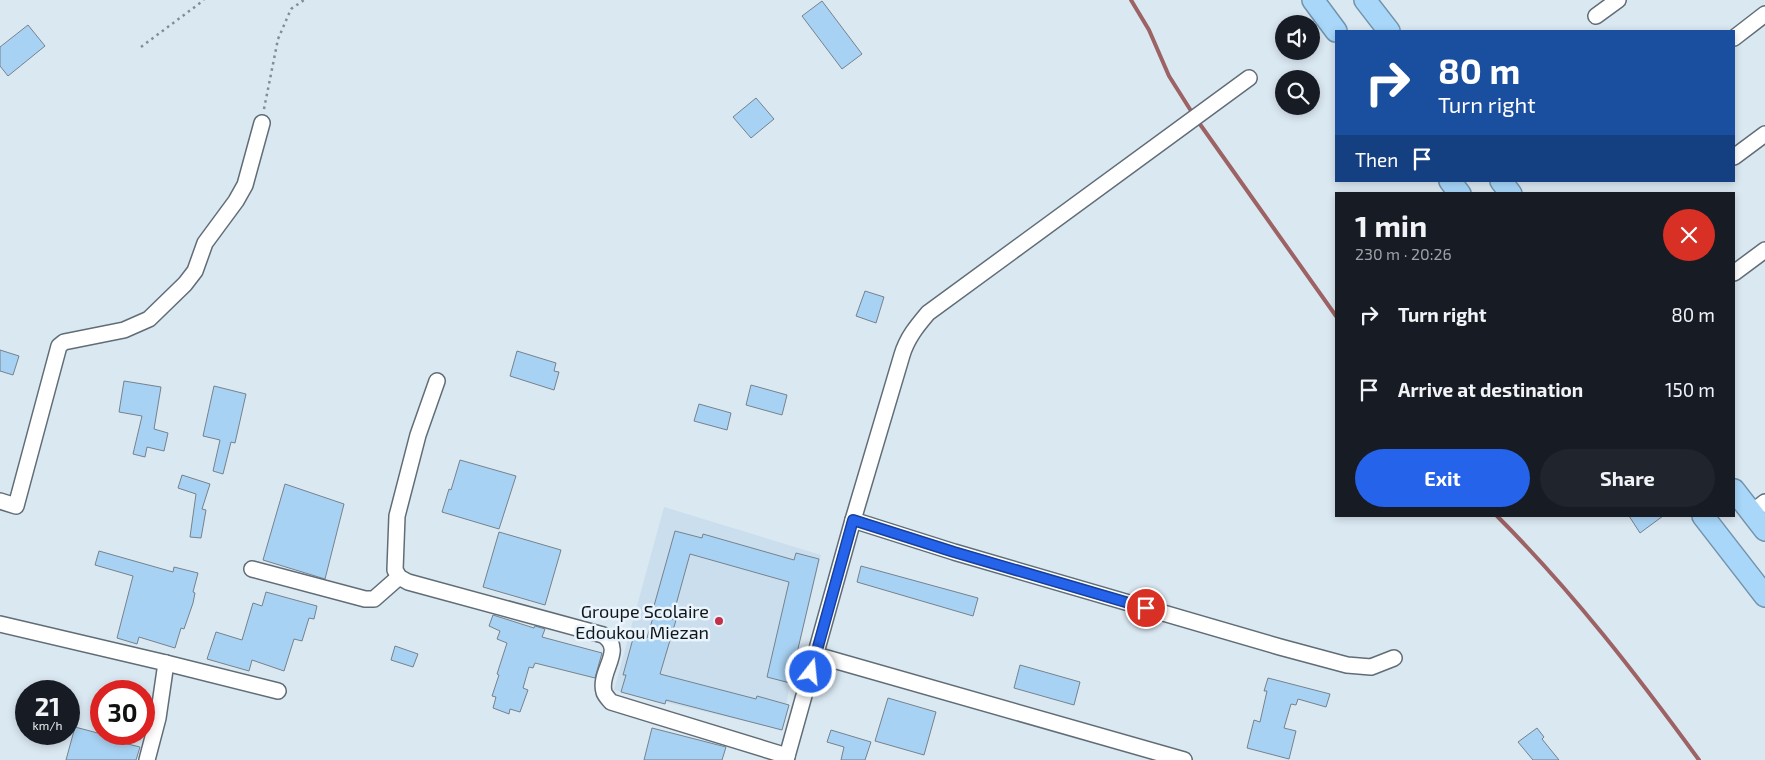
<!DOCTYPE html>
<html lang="en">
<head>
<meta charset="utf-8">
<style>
	:root { --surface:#171b24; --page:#20242c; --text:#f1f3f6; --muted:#9ea1a6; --accent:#2563eb }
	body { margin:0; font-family:"Exo 2",sans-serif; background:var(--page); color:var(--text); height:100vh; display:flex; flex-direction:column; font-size:19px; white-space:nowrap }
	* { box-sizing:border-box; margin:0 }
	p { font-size:16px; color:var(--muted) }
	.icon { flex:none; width:28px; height:28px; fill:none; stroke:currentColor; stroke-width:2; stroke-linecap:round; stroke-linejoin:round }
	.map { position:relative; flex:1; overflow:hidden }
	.side { position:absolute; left:1335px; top:192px; width:400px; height:325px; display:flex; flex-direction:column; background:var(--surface); border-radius:0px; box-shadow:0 2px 8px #0003 }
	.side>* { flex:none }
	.guide { position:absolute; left:1335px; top:30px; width:400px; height:152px; border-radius:0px; box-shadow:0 2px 8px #0003; background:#1a4fa0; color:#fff; overflow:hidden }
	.controls { position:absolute; left:1275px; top:15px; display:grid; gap:10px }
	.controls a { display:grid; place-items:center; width:45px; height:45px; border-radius:50%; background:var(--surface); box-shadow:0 2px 8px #0003; font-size:25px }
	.speed { position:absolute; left:15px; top:680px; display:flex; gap:10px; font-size:25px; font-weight:700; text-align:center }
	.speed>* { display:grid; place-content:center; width:65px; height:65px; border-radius:50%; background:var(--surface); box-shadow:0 2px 8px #0003; line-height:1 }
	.speed small { font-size:12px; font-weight:400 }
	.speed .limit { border:8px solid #d22; background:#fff; color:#111 }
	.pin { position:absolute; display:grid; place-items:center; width:42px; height:42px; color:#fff; margin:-21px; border:2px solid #fff; border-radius:50%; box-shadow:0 1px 5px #0007 }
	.me { position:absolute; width:55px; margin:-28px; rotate:16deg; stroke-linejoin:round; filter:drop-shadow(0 0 4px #0008) }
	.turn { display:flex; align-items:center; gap:18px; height:105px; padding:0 20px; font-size:22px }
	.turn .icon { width:65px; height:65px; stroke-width:2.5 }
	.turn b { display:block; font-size:35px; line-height:42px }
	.then { display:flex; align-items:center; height:48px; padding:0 20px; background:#0003; gap:10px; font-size:19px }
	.round { display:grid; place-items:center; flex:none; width:52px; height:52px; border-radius:26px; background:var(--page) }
	.overview { display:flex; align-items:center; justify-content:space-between; height:85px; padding:0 20px }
	h1 { font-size:30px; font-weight:700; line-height:38px }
	.primary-button { display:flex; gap:10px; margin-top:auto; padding:10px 20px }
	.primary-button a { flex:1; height:58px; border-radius:30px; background:var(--accent); color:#fff; font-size:20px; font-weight:700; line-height:58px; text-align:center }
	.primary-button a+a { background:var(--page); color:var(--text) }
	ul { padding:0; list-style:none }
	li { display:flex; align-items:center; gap:15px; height:75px; padding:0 20px }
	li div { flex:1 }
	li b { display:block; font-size:19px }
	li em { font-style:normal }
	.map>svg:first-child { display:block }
</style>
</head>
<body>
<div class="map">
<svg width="1765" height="760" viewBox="0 0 1765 760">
	<rect width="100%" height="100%" fill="#dae8f2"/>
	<polygon fill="#cadeed" points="664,507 821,555 790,683 782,730 614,690"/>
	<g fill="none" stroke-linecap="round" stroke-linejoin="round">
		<g stroke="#9c6264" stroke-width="4">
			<polyline points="1131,0 1149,30 1169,76 1193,114"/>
			<polyline points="1197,120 1336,316"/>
			<path d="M1497,516c75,75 140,159 202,244"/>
		</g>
	</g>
	<g fill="#a8d2f3" stroke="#76828c">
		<polygon points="822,1 862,54 842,69 802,16"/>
		<polygon points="28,25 45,46 8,76 0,66 0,47"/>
		<polygon points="756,98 774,119 751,138 733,117"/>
		<polygon points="865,291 884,297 876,323 856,316"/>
		<polygon points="0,350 19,356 13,375 0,371"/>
		<polygon points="517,351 556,363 554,371 559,372 554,390 510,376"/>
		<polygon points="124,381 161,387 154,429 168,433 164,451 147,447 145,457 133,454 142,416 119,412"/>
		<polygon points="751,385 787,395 782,415 746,405"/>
		<polygon points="214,386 246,394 235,443 231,442 223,474 213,471 220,440 203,436"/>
		<polygon points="699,404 731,413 727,430 694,421"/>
		<polygon points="460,460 516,476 499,529 442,512 449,489 451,490"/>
		<polygon points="182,475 210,484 202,509 206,510 201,538 190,537 196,494 178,488"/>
		<polygon points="285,484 344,504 325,579 263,560"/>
		<polygon points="1629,516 1663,516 1640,533"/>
		<polygon points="675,531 702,538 703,534 794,560 796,553 819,559 790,683 767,677 789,582 690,554 672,619 676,620 660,674 756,699 757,696 789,705 782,730 666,700 665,704 621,692 626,675 623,675 634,635 647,638 654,614 652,613"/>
		<polygon points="499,532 561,550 545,605 483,587"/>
		<polygon points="99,551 173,572 174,567 198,573 193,592 195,593 193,603 184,629 181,628 175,648 139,637 137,644 117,638 133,576 95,565"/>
		<polygon points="861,566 978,598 973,616 857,582"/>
		<polygon points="266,592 317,606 314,619 309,618 302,641 294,639 284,671 252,660 249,671 207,659 216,632 242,640 253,603 262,606"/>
		<polygon points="493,615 534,628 535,626 545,629 542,637 602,653 595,678 535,663 533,668 529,667 523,688 528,690 520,712 510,709 509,714 493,708 496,697 492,696 499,675 497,674 507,643 497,639 500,631 489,626"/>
		<polygon points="395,646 418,654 413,667 391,660"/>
		<polygon points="1020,665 1080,682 1074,705 1014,688"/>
		<polygon points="1268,678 1330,694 1326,707 1298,699 1296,705 1291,704 1284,728 1296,731 1289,759 1247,748 1254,720 1260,722 1267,691 1264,691"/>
		<polygon points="888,698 936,712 924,755 875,741"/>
		<polygon points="75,727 124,740 124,743 140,747 136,760 66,760"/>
		<polygon points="652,728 726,747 722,760 644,760"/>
		<polygon points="1537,728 1544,737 1542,739 1559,760 1533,760 1518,742"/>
		<polygon points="831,730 871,742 865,760 841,760 844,747 827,742"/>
	</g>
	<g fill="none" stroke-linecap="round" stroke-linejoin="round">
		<defs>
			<g id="minor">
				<polyline points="1596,16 1618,0"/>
				<polyline points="1734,38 1765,14"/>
				<polyline points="1734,157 1765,134"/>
				<polyline points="1734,273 1765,250"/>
				<path d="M437,381l-19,54 -21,81 -2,54 4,7 9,5 195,53c23,15 -5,36 1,57 1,4 5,7 7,10l176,54"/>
				<polyline points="0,501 16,506 59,346 64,342 124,330 149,319 185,284 195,271 205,243 236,201 245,185 262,123"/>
				<polyline points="1751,513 1765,502"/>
				<polyline points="853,520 954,552 1280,647 1347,665 1371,667 1394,658"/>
				<polyline points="252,569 365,599 374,599 399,577"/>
				<polyline points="0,624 166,663 278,691"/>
				<polyline points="816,655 1184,760"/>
				<polyline points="147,760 158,718 166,663"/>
				<path d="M786,760l67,-240 49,-165c5,-17 15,-29 26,-42l321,-235"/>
			</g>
			<g id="highway">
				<polyline points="1313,0 1336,31"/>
				<polyline points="1365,0 1389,31"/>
				<polyline points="1450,181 1460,194"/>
				<polyline points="1501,181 1511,194"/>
				<polyline points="1734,490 1765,530"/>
				<polyline points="1703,516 1765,596"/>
			</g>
		</defs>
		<use href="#minor" stroke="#616d76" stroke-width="18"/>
		<use href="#highway" stroke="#7393ab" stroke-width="24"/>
		<g stroke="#838d94" stroke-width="2.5" stroke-dasharray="2.5 4" stroke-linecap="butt">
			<polyline points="141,47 204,0"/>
			<polyline points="264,109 278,39 291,9 304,0"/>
		</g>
		<use href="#minor" stroke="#fff" stroke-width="15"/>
		<use href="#highway" stroke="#a8d7fa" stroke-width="21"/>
	</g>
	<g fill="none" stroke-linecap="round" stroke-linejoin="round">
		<defs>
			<polyline id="route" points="811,672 853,520 954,552 1146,608"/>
		</defs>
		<use href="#route" stroke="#184099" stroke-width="12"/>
		<use href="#route" stroke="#2563eb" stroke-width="9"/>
	</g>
	<circle fill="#c23145" stroke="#eaf4fd" stroke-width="2" cx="719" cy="621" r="5"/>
	<g text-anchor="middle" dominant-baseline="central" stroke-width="5" stroke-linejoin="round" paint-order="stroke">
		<g font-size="18" fill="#111619" stroke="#eaf4fd" text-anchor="end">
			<text x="709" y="611">Groupe Scolaire<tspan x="709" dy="21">Edoukou Miezan</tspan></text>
		</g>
	</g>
</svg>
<div class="controls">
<a><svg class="icon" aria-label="sound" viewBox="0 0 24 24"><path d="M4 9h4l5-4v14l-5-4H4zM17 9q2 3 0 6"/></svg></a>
<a><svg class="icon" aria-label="search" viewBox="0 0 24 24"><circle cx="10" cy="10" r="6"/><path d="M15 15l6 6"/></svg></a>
</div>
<div class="speed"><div>21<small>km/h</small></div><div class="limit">30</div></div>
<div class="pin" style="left:1146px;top:608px;background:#d93025"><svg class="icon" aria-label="arrive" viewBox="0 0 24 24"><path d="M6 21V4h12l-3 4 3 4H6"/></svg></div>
<svg class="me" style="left:811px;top:672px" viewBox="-20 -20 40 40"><circle r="17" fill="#2563eb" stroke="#fff" stroke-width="3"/><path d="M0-11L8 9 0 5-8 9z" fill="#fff"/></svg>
<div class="guide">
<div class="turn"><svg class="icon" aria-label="right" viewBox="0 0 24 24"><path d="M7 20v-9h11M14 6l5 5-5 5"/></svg><div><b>80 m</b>Turn right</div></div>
<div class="then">Then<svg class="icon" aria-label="arrive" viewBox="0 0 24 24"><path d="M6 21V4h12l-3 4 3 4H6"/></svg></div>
</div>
<section class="side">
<div class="overview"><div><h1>1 min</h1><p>230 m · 20:26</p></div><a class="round" style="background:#d93025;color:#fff"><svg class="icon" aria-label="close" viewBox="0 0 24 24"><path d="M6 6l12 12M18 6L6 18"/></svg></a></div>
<ul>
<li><svg class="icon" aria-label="right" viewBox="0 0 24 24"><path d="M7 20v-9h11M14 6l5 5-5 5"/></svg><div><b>Turn right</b></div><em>80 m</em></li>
<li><svg class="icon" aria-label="arrive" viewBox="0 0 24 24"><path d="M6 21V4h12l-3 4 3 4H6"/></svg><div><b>Arrive at destination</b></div><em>150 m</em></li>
</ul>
<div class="primary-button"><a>Exit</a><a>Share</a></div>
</section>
</div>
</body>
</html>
